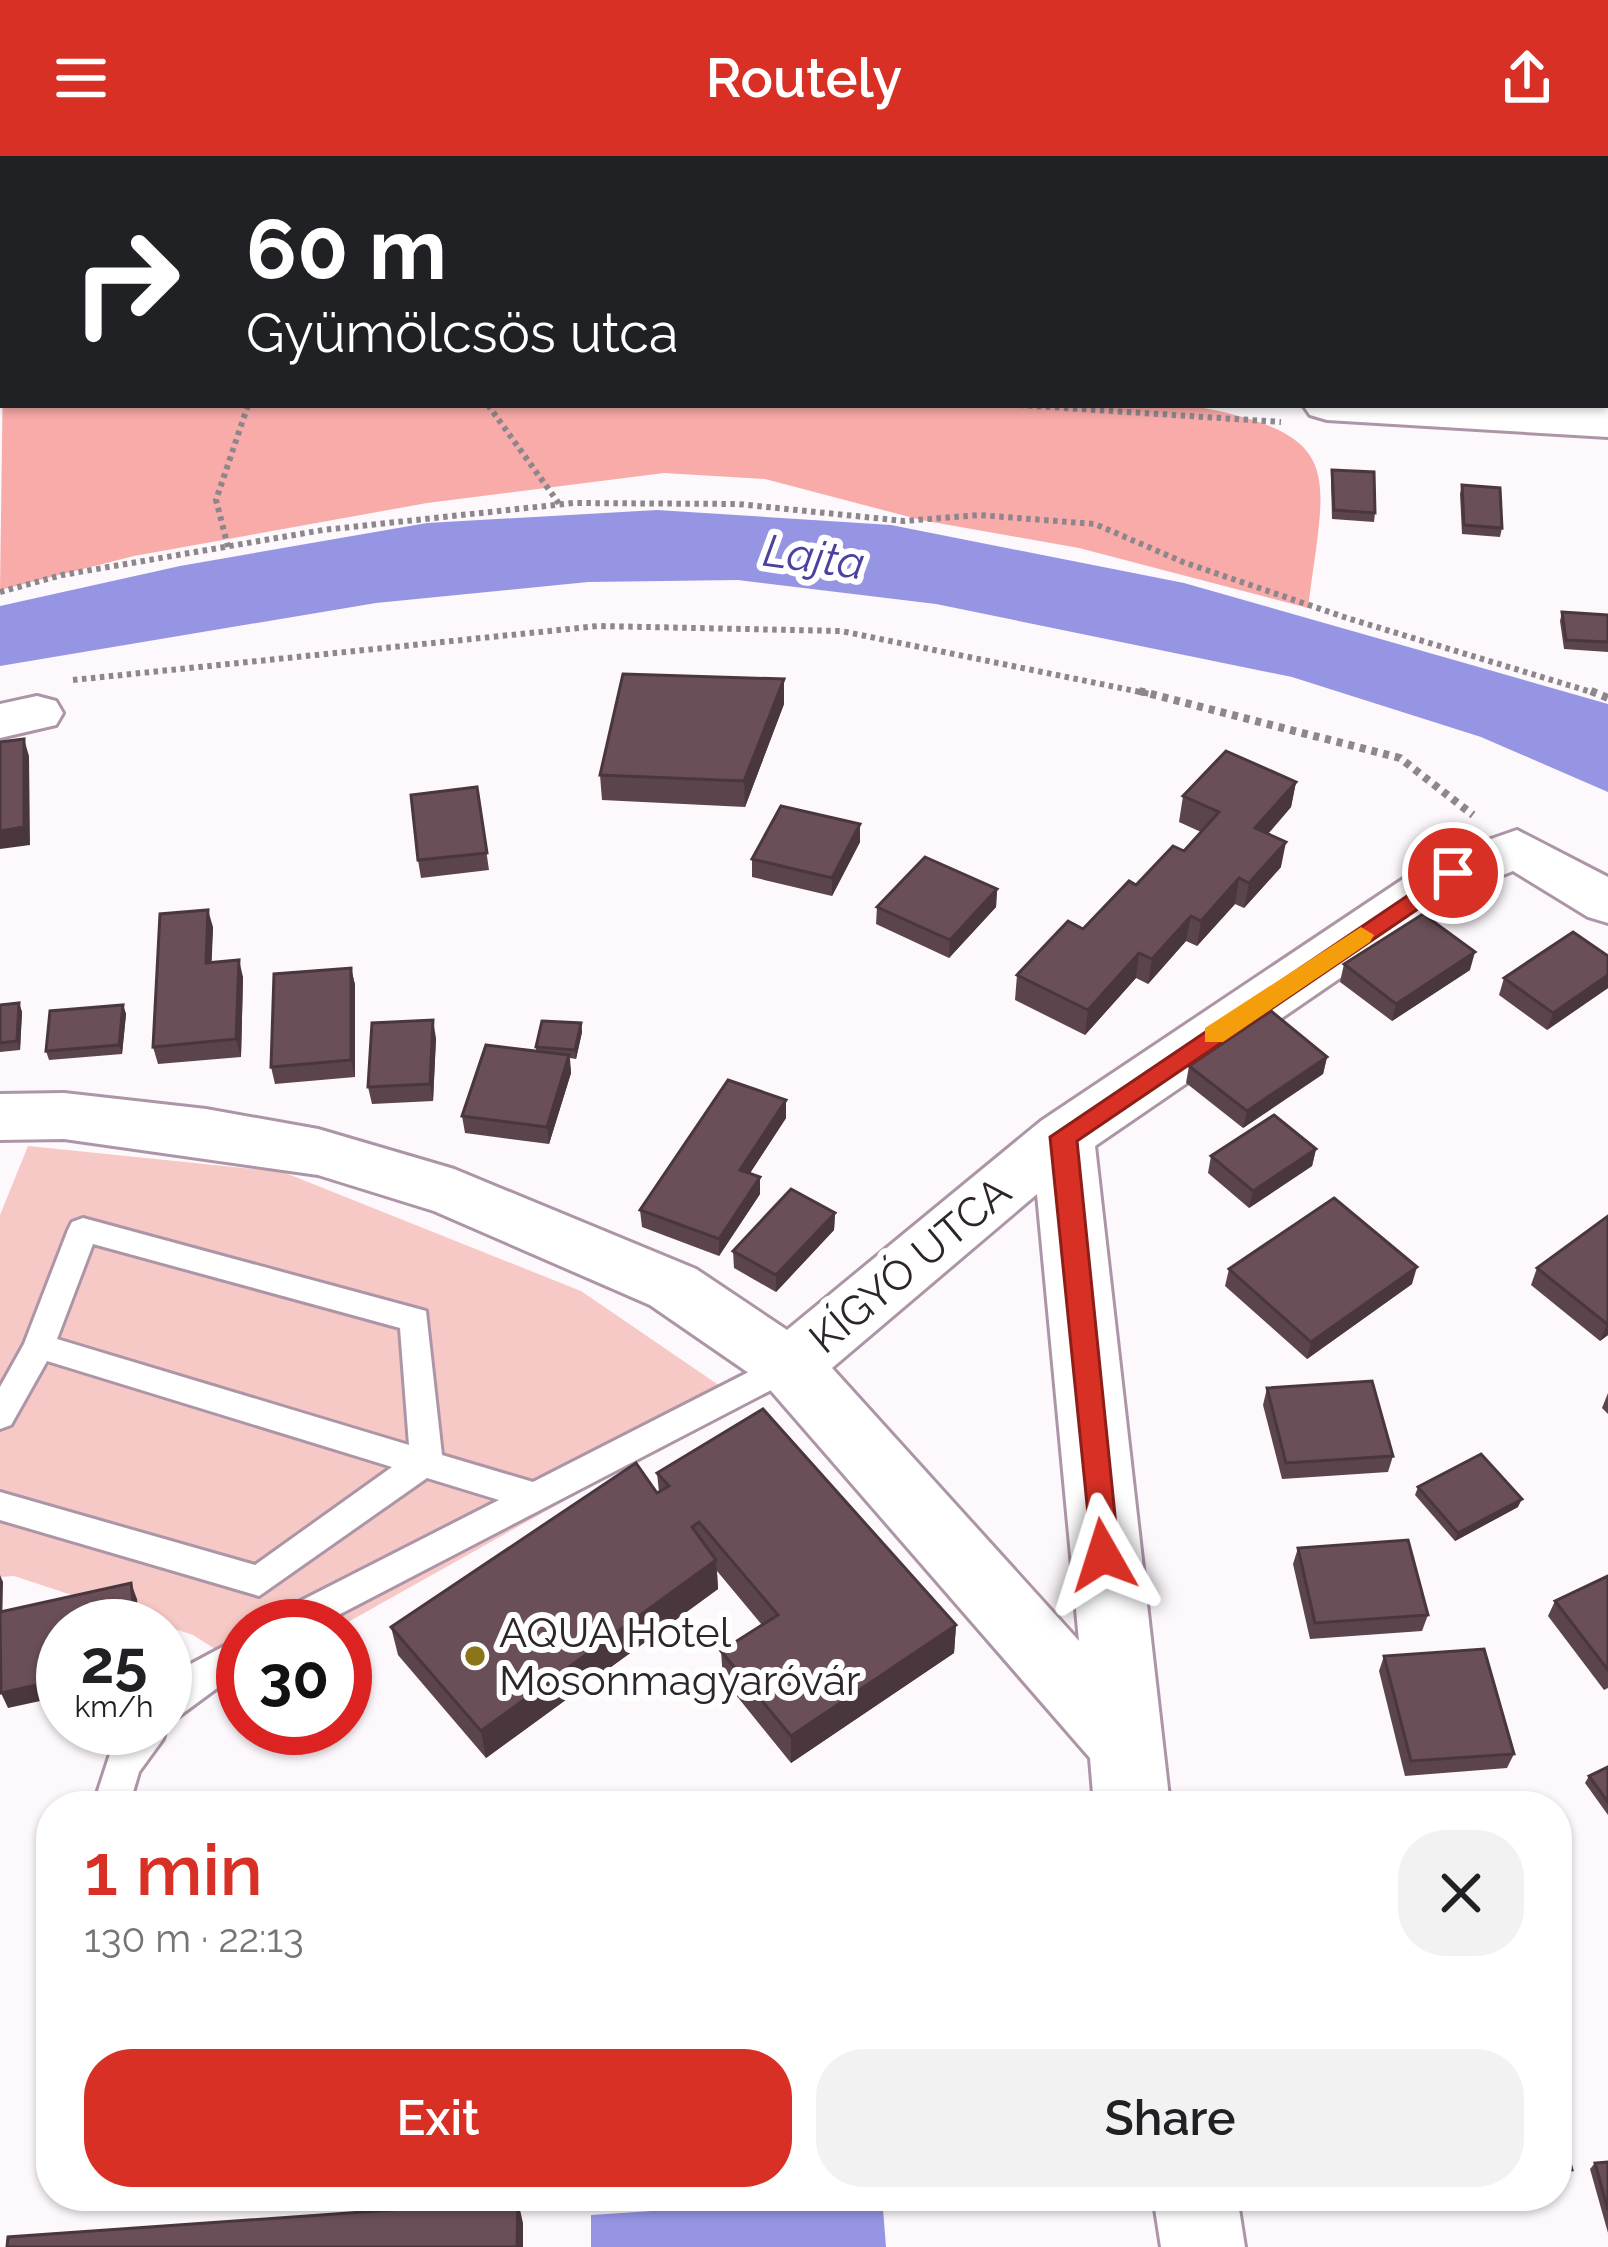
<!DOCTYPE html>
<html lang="en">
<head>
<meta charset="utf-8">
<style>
	:root { --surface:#fff; --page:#f2f2f2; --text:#202124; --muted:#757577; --accent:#d93025 }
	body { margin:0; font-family:Raleway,sans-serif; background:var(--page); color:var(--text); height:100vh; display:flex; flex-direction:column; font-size:45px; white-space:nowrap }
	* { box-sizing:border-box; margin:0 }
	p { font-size:39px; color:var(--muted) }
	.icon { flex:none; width:66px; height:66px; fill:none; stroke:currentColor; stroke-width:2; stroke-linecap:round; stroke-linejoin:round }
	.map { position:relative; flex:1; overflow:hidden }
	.drawer { position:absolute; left:36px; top:1635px; width:1536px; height:420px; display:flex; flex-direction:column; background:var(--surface); border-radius:48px; box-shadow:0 3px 9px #0004 }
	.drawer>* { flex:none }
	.top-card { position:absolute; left:0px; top:0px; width:1608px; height:252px; box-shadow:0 3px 9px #0004; background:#202124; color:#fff; overflow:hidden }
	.speed { position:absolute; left:36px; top:1443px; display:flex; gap:24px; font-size:60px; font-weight:700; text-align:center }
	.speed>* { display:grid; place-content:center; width:156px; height:156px; border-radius:50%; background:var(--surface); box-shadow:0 3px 9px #0004; line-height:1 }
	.speed small { font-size:30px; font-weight:400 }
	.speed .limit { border:18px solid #d22; background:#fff; color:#111 }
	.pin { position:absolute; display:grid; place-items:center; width:102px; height:102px; color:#fff; margin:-51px; border:6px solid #fff; border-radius:50%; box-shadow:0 3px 12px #0007 }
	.me { position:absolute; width:132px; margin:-66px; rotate:354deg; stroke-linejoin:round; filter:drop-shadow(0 0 9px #0008) }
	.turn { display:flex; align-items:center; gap:42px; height:252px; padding:0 48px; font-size:54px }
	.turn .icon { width:156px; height:156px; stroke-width:2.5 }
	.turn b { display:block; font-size:84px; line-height:102px }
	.round { display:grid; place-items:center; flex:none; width:126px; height:126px; border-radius:48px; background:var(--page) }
	.overview { display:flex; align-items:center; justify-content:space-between; height:204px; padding:0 48px }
	h1 { font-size:72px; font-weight:600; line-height:90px; color:var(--accent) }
	.primary-button { display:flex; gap:24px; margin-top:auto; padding:24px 48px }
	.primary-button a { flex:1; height:138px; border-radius:48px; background:var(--accent); color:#fff; font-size:48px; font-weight:600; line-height:138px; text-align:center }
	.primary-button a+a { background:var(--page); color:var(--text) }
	header { display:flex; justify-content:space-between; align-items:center; height:156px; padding:0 48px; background:var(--accent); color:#fff; font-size:54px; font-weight:600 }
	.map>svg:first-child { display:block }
</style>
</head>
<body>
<header><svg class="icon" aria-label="menu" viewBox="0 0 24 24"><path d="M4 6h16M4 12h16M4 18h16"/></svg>Routely<svg class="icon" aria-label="share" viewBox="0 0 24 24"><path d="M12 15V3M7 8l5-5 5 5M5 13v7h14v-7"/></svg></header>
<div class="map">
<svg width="1608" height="2091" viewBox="0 0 1608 2091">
	<rect width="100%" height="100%" fill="#fdf8fc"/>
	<polygon fill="#f6c9c6" points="28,990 283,1016 581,1135 742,1245 341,1470 243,1470 243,1511 193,1479 14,1420 0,1421 0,1059"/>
	<path fill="#f8aba8" d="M3,213v36l1191,1c155,29 131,65 114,202l-229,-60 -158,-28 -156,-41 -101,-6 -237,30 -293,53 -134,34z"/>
	<g fill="#9695e4">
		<polygon points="657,354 891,369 1184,427 1608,548 1608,636 1481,581 1292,521 936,448 738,424 588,426 376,447 0,510 0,450 180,410 427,367"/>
		<polygon points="882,2040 886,2091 591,2091 591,2059"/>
	</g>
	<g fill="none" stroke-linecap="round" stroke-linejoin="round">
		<defs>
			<g id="service">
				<polygon points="86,0 116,0 84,3"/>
				<polygon points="274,0 302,0 272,3"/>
				<path d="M83,1062l343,93 16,144 91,27 245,-125h22l5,9 -5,9 -483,251h-49l5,-11 226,-115 -72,-22 -168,118 -259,-76v-28l255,73 137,-98 -345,-106 -36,64 -11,4v-42l24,-43 44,-114 4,-8zM93,1088l307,84 9,117 -352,-106z"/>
				<polygon points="243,1480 243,1513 167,1569 163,1583 139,1616 129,1650 93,1650 110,1598 130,1572 165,1572 165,1531 187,1510"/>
			</g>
			<g id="minor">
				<polygon points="18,0 60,0 17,3"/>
				<polygon points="3,116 3,152 0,153 0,117"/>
				<polygon points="37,540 56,545 63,557 56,569 0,582 0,548"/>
				<path d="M1517,674l91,47v46l-20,-6 -75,-46 -40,16 -378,259 75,660h-76l-4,-48 -324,-373 -116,-80 -216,-94 -116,-36 -254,-36 -64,1v-46l64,-1 142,16 112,20 136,40 242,100 91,61 254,-209 392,-262zM1037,1038l42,447 -247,-273z"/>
				<polygon points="1153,2040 1237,2040 1245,2091 1161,2091"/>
			</g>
			<polygon id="tertiary" points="1303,249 1608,251 1608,281 1327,264 1310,259"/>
			<polygon id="secondary" points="3,163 3,191 0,192 0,164"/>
		</defs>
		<use href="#service" stroke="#ad95a8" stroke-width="6"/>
		<use href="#minor" stroke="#ad95a8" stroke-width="6"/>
		<use href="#tertiary" stroke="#ad95a8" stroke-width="6"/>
		<use href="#secondary" stroke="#ad95a8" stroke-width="6"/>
		<g stroke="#8d868c" stroke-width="6" stroke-dasharray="4.5 4.5" stroke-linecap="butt">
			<polyline points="591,3 597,0"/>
			<polyline points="488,249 560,349"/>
			<polyline points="1019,249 1281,266"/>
			<polyline points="228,391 216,344 248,249"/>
			<polyline points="0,436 62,419 323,374 573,347 738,348 904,365 979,359 1095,368 1183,406 1347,462 1598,538"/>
			<polyline points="73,524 598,470 841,475 1150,538"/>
		</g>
		<g stroke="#8d868c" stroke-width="8" stroke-dasharray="6 6" stroke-linecap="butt">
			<polyline points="1139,535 1400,602 1473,659"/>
			<polyline points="1591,535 1608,542"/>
		</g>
		<use href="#service" fill="#fff" fill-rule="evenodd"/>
		<use href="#minor" fill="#fff" fill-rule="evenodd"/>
		<use href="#tertiary" fill="#fff" fill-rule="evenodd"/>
		<use href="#secondary" fill="#e4d7ef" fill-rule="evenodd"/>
	</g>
	<g fill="#5b444c">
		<polygon points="1605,101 1608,109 1608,179 1605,179"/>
		<polygon points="1332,314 1375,357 1374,366 1332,363 1331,323"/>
		<polygon points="1462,329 1502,372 1500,381 1462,378 1460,338"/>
		<polygon points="1562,456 1608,459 1608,496 1564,493 1560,465"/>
		<polygon points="784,548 745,651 602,644 600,619"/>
		<polygon points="1296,626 1291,651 1268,678 1281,711 1244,752 1235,748 1197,790 1186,785 1148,828 1136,822 1085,879 1015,844 1017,819 1083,773 1136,729 1184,695 1201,676 1179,666 1183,640"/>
		<polygon points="477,631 489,714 421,722 418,704"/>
		<polygon points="860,668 860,686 832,740 752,721 752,703"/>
		<polygon points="997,733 996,751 949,802 876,768 877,751"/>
		<polygon points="213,771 211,806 243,821 241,901 158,908 153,891"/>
		<polygon points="1608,800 1608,832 1547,874 1499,839 1504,822"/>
		<polygon points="1344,808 1470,814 1392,865 1340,826"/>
		<polygon points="351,812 355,829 355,921 275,928 271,911"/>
		<polygon points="19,847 22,856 20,894 0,896 0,849"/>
		<polygon points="123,849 126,858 122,898 49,904 46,895"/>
		<polygon points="581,867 582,876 576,903 570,902 571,917 549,988 465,977 462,960 536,895 536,891"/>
		<polygon points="436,882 433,945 372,948 368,931"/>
		<polygon points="1327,901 1323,918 1243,972 1186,927 1189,910"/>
		<polygon points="786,944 786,962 750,1017 760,1021 760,1038 719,1100 642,1071 640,1054"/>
		<polygon points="1316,993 1312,1010 1249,1052 1208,1017 1211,1000"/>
		<polygon points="835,1057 834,1074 776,1136 734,1112 733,1095"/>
		<polygon points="1608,1060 1608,1179 1600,1185 1531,1129 1537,1112"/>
		<polygon points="1229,1113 1412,1128 1307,1203 1225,1130"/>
		<polygon points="1267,1232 1393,1300 1388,1316 1282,1323 1263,1249"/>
		<polygon points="1608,1237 1608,1258 1602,1252"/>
		<polygon points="657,1317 956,1469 954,1497 791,1607 723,1523 721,1495 762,1469 717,1415 718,1433 486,1602 398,1499 391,1471 657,1337 659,1336"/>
		<polygon points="1418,1331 1518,1351 1455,1385 1415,1339"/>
		<polygon points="1298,1392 1428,1459 1422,1475 1310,1483 1293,1408"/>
		<polygon points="1608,1420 1608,1532 1604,1534 1548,1460 1555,1445"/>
		<polygon points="1384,1500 1514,1598 1507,1612 1405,1620 1379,1515"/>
		<polygon points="1608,1611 1608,1659 1585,1627 1589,1620"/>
		<polygon points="1557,1959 1572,2014 1564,2026 1557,2027"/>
		<polygon points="1608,2006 1608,2077 1590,2013 1595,2007"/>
	</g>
	<g fill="#4a373e">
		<polygon points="784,523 784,548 745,651 744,625"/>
		<polygon points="24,583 29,600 30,689 0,693 0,675"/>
		<polygon points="1296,626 1291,651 1251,697 1255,672"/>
		<polygon points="860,668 860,686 832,740 832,722"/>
		<polygon points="1286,686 1281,711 1244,752 1249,727"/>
		<polygon points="1239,722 1235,748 1197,790 1201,765"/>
		<polygon points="997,733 996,751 949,802 950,784"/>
		<polygon points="208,754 213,771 211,824 206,807"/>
		<polygon points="1191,760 1186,785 1148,828 1152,803"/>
		<polygon points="1475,796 1470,814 1392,865 1396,848"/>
		<polygon points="1139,797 1136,822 1085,879 1088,854"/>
		<polygon points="239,804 243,821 241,901 236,883"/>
		<polygon points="351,812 355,829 355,921 351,904"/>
		<polygon points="1608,819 1608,832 1547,874 1553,857"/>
		<polygon points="19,847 22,856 20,894 17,885"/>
		<polygon points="123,849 126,858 122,898 119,889"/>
		<polygon points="433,864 436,882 433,945 430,928"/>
		<polygon points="581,867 582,876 576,903 575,894"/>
		<polygon points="569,899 571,917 549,988 547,971"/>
		<polygon points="1327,901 1323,918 1243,972 1247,955"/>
		<polygon points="786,944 786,962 741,1031 740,1014"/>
		<polygon points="1316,993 1312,1010 1249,1052 1253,1035"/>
		<polygon points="760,1021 760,1038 719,1100 719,1083"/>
		<polygon points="835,1057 834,1074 776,1136 776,1119"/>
		<polygon points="1417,1111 1412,1128 1307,1203 1311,1186"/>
		<polygon points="1608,1168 1608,1179 1600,1185 1607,1168"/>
		<polygon points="1522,1343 1518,1351 1455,1385 1458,1377"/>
		<polygon points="716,1404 718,1433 486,1602 481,1575"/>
		<polygon points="0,1419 3,1426 2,1473 0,1468"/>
		<polygon points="131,1427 137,1443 140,1470 136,1470"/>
		<polygon points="956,1469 954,1497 791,1607 791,1580"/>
		<polygon points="63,1523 63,1540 8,1552 1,1537"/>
		<polygon points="518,2045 523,2067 523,2091 517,2091"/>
	</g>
	<g fill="#6a4f58" stroke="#4a373e" stroke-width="3">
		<polygon points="157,0 213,0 216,3 160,3"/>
		<polygon points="1366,0 1402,0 1402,3 1367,3"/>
		<polygon points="1605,101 1608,109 1608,154 1605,154"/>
		<polygon points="1332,314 1374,316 1375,357 1334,354"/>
		<polygon points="1462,329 1500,332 1502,372 1464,369"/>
		<polygon points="1562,456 1608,459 1608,486 1566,484"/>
		<polygon points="623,518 784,523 744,625 600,619"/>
		<polygon points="24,583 24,671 0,675 0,586"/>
		<polygon points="1226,595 1296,626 1255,672 1286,686 1249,727 1239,722 1201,765 1191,760 1152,803 1139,797 1088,854 1017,819 1068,765 1083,773 1129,725 1136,729 1173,690 1184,695 1219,656 1183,640"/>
		<polygon points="477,631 487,697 418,704 411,639"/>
		<polygon points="781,650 860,668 832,722 752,703"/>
		<polygon points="925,701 997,733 950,784 877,751"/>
		<polygon points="208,754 206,807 239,804 236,883 153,891 160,758"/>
		<polygon points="1423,758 1475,796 1396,848 1344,808"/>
		<polygon points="1573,776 1608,800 1608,819 1553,857 1504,822"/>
		<polygon points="351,812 351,904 271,911 274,818"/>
		<polygon points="19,847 17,885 0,887 0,849"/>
		<polygon points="123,849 119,889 46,895 50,855"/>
		<polygon points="1271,855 1327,901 1247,955 1189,910"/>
		<polygon points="433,864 430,928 368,931 372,867"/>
		<polygon points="542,865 581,867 575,894 536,891"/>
		<polygon points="486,889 569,899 547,971 462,960"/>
		<polygon points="728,924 786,944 740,1014 760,1021 719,1083 640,1054"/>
		<polygon points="1274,959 1316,993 1253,1035 1211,1000"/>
		<polygon points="791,1033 835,1057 776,1119 733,1095"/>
		<polygon points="1334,1042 1417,1111 1311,1186 1229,1113"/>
		<polygon points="1608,1060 1608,1168 1607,1168 1537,1112"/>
		<polygon points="1372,1225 1393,1300 1286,1307 1267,1232"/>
		<polygon points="763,1253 956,1469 791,1580 721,1495 778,1459 699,1366 692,1371 716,1404 481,1575 391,1471 636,1307 657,1337 669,1330 657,1317"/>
		<polygon points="1481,1298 1522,1343 1458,1377 1418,1331"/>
		<polygon points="1408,1384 1428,1459 1315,1467 1298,1392"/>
		<polygon points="1608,1420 1608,1514 1555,1445"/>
		<polygon points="131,1427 136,1470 63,1470 63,1523 1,1537 0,1456"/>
		<polygon points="1484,1493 1514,1598 1411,1605 1384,1500"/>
		<polygon points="1608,1611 1608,1646 1589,1620"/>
		<polygon points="1557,1959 1572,2014 1557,2015"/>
		<polygon points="1608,2006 1608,2054 1595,2007"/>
		<polygon points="518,2045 517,2091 7,2091 8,2081"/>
	</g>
	<polygon fill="#d93025" stroke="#8d1f18" stroke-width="3" points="1453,709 1465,717 1462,723 1077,985 1119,1399 1114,1408 1093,1408 1050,981"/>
	<polygon fill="#f59e0b" points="1361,771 1374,779 1370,786 1223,886 1205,886 1205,872"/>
	<circle fill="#8b7519" stroke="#fff" stroke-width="4.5" cx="475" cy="1500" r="12"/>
	<g text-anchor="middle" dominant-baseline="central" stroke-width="12" stroke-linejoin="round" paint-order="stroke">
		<g font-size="42" fill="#2e242c" stroke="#fff">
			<text transform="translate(910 1109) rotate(-40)">KÍGYÓ UTCA</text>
		</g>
		<g font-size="42" fill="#2e242c" stroke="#fff" text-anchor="start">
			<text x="499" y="1476">AQUA Hotel<tspan x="499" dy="48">Mosonmagyaróvár</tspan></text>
		</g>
		<g font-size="45" font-style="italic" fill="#4b419e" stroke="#fff">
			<text transform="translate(814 401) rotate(8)">Lajta</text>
		</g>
	</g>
</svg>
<div class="speed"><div>25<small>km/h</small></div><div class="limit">30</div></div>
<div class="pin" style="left:1453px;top:717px;background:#d93025"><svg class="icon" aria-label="arrive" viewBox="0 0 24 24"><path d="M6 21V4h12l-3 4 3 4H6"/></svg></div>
<svg class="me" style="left:1103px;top:1399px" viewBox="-20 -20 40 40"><path d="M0-17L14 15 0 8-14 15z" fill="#d93025" stroke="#fff" stroke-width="4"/></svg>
<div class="top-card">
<div class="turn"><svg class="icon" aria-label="right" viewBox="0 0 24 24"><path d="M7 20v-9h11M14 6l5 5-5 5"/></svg><div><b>60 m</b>Gyümölcsös utca</div></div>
</div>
<section class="drawer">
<div class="overview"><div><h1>1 min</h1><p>130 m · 22:13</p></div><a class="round"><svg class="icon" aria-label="close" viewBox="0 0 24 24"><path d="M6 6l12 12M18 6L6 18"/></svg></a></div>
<div class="primary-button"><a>Exit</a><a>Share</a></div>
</section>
</div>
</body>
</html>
